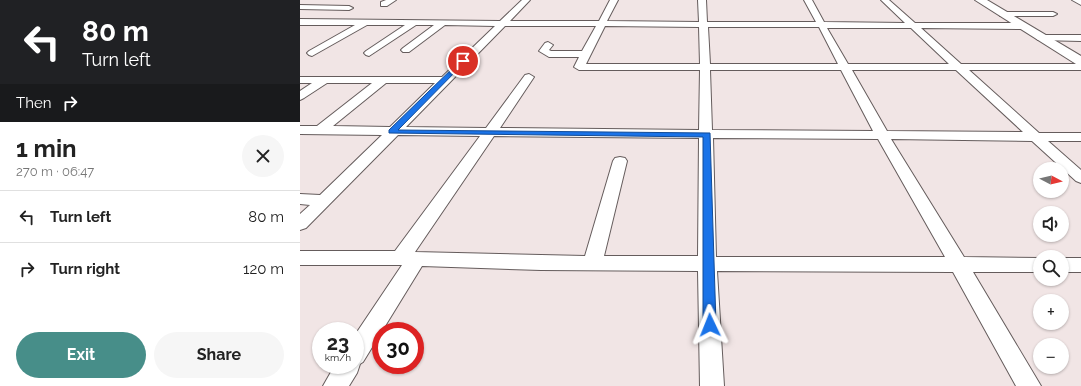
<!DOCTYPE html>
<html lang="en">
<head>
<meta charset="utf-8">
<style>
	:root { --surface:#fff; --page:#f6f6f6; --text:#222; --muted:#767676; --line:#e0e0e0; --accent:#478e89 }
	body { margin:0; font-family:Raleway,sans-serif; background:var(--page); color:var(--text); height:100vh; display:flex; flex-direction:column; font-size:15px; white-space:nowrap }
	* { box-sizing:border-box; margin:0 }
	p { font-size:13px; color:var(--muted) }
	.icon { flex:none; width:22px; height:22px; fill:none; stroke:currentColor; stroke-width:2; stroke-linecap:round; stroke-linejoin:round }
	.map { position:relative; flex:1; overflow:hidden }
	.panel { display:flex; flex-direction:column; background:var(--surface); width:300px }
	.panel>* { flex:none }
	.top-card { background:#202124; color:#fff; overflow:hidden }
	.needle { width:26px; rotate:97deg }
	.tools { position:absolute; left:733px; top:162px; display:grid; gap:8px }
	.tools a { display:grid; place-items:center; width:36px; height:36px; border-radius:50%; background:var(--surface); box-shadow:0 1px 3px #0004; font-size:20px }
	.speed { position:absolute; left:12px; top:322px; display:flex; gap:8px; font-size:20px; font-weight:700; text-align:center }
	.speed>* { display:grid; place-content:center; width:52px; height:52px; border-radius:50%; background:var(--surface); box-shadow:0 1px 3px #0004; line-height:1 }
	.speed small { font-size:10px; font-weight:400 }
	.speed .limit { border:6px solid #d22; background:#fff; color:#111 }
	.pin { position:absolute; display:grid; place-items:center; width:34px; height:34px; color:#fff; margin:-17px; border:2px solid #fff; border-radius:50%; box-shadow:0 1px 4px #0007 }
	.me { position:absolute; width:44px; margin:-22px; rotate:358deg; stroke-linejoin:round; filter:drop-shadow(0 0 3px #0008) }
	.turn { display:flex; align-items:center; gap:14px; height:84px; padding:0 16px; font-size:18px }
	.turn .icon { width:52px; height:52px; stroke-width:2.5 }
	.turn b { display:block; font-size:28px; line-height:34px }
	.then { display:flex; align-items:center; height:38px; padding:0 16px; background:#0003; gap:8px; font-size:15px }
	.round { display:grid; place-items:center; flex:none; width:42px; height:42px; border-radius:21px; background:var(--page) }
	.summary { display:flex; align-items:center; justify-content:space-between; height:68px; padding:0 16px }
	h1 { font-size:24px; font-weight:700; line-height:30px }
	.primary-button { display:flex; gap:8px; margin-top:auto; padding:8px 16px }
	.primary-button a { flex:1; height:46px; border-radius:24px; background:var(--accent); color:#fff; font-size:16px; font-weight:700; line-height:46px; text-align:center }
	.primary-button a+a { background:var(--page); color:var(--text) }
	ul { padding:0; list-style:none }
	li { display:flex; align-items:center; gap:12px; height:52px; padding:0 16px; border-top:1px solid var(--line) }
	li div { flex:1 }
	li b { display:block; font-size:15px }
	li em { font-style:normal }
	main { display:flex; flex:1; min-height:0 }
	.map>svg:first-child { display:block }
</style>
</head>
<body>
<main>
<section class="panel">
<div class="top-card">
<div class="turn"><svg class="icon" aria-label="left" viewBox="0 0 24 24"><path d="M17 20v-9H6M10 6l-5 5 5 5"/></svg><div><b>80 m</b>Turn left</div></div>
<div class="then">Then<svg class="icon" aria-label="right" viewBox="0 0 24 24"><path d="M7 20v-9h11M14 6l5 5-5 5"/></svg></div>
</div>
<div class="summary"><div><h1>1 min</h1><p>270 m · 06:47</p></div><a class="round"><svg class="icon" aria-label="close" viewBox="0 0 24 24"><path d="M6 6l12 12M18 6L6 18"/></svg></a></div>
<ul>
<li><svg class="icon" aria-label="left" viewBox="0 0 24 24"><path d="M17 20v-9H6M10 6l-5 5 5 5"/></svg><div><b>Turn left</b></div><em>80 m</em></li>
<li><svg class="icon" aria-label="right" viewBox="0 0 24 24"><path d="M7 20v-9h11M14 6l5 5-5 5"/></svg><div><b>Turn right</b></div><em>120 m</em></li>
</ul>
<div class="primary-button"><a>Exit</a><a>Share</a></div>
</section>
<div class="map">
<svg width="781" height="386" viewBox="0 0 781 386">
	<rect width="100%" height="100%" fill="#f1e5e5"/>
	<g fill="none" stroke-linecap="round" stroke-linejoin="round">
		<defs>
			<g id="minor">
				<polygon points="86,0 96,0 87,6 81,6 81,2"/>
				<path d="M222,0h8l-20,21h89l11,-21h8l-11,21 92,1 -1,-22h8l1,22h109l-12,-22h8l12,22 81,1 -24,-23h8l26,23h107l4,3 -4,3 -101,-1 40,36h120v6h-112l70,63h42v8h-33l33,29v13l-5,-2 -44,-40 -141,-2 73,118 76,1v14h-67l68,114h-25l-63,-114 -236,-1 7,115h-24l-2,-115 -157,-1 -119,-4 -59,96 -3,2 -3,9 -8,13h-26l12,-21h20v-30l47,-70h-102v-14h95l85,-115 -82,-1 -92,93 -6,2v-16l10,-9 -10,-1v-10l20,1 62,-60 -82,-1v-8h17l55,-43h-45l-23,15 -4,2v-9l12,-8h-12v-6h142l53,-51 -50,-1 -36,27h-6l-2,-2 2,-2 31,-23h-18l-47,31 -3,-1 -2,-2 2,-2 39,-26h-38l-55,31 -3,-1 -2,-2 2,-2 46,-26h-55v-6l200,2zM205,26h91l-14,25h-31l-2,-1 4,-5 -5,-3 -3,1 -6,8 10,6h30l-5,10 5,3h121l-1,60 -199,-2 34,-51 -5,-3 -4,1 -39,53 -80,-1zM305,26l94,1 1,37h-114zM408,27h111l19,37h-128zM527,28h84l38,36h-101zM410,70h131l32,61 -161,-1zM552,70h104l67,62 -136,-1zM86,83h49l-45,44 -57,-1zM194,136l205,2 -1,118h-94l23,-95 -2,-3 -5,-1 -5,1 -2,3 -28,95 -170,-4zM413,138l165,1 67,118h-229z"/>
				<polygon points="772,0 781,0 781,5"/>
				<polygon points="0,5 49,6 53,8 49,10 0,9"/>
				<polygon points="700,12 753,12 757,14 753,16 700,16"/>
				<polygon points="741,35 781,35 781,41 738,40 736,38 738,36"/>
				<rect x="762" y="258" width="19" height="14"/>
			</g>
			<polygon id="tertiary" points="675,0 687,0 781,56 781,65 776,64"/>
		</defs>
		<use href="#minor" stroke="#655c5c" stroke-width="2"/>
		<use href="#tertiary" stroke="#655c5c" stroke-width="2"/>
		<use href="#minor" fill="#fff" fill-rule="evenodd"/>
		<use href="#tertiary" fill="#fff" fill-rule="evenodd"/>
	</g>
	<polygon fill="#1a73e8" stroke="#114b97" points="161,60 166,61 98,130 410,133 416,325 414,328 410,330 405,328 403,325 403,137 89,133 89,130"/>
</svg>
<div class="tools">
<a><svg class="needle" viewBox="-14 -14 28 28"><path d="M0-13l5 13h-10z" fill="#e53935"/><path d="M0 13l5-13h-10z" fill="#767676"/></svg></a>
<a><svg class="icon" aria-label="sound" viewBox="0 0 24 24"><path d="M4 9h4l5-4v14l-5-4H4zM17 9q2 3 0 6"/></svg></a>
<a><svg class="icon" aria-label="search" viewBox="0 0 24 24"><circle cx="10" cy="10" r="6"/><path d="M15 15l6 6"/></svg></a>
<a>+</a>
<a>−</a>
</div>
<div class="speed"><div>23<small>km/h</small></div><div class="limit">30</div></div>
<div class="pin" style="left:163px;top:61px;background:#d93025"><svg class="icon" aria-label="arrive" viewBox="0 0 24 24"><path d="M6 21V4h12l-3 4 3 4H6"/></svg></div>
<svg class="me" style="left:410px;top:325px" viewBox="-20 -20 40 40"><path d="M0-17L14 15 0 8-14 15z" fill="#1a73e8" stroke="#fff" stroke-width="4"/></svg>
</div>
</main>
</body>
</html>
